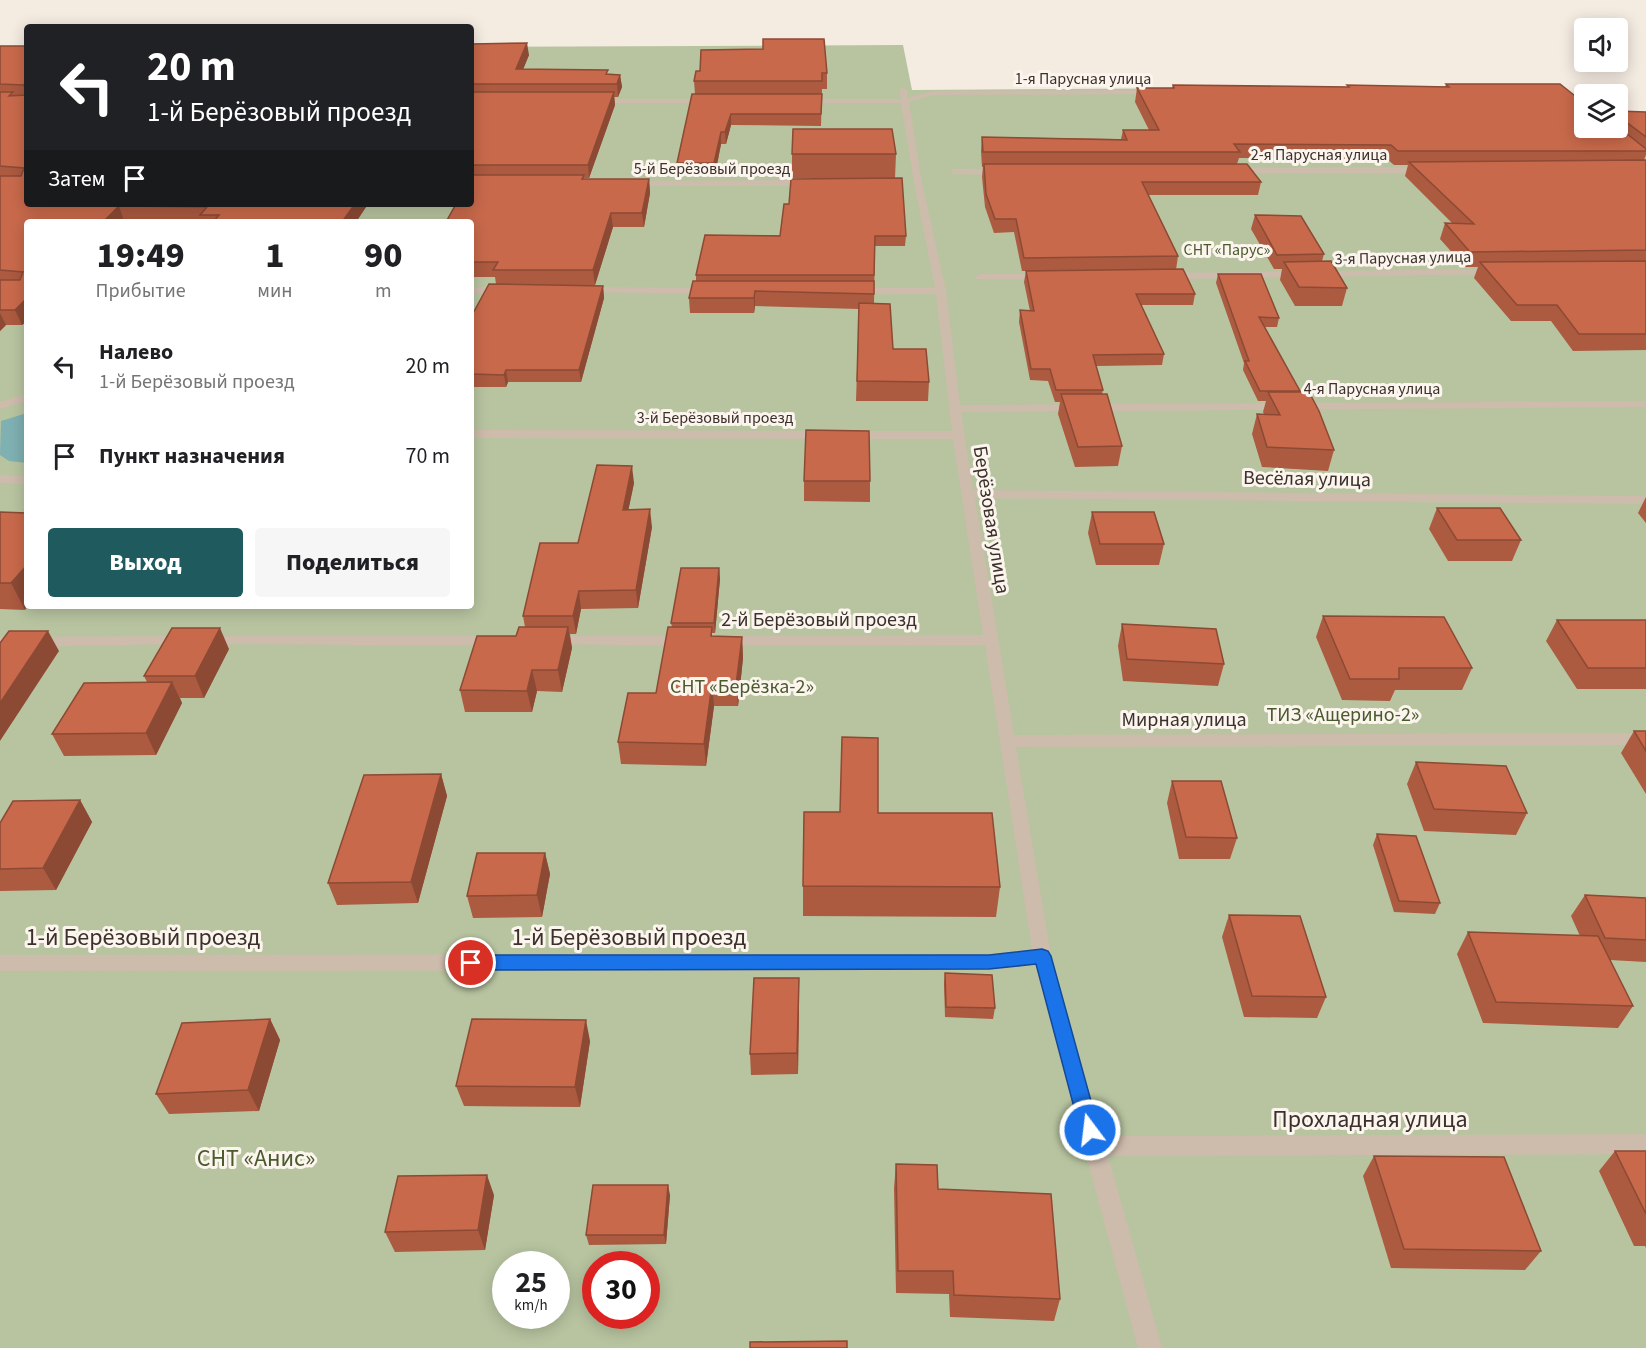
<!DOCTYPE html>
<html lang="ru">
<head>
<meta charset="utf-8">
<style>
	:root { --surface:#fff; --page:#f6f6f6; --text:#202124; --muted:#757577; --accent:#1f5a5e }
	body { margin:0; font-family:"Source Sans 3",sans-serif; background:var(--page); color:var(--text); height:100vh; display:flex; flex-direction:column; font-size:22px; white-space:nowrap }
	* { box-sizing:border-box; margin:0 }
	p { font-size:20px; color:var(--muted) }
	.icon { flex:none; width:33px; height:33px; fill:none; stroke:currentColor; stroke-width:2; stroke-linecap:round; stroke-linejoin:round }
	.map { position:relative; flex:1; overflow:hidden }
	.sheet { position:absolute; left:24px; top:219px; width:450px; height:390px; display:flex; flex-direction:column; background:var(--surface); border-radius:6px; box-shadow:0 3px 15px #0003 }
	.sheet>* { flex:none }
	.hud { position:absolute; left:24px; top:24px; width:450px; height:183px; border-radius:6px; box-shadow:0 3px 15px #0003; background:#202124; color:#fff; overflow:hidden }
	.controls { position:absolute; left:1574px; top:18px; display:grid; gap:12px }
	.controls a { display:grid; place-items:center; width:54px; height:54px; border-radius:6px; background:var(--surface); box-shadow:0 3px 15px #0003; font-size:30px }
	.speed { position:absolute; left:492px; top:1251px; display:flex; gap:12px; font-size:30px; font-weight:700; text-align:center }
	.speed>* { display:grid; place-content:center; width:78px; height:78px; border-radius:50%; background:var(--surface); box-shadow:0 3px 15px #0003; line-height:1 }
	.speed small { font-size:15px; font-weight:400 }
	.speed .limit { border:9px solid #d22; background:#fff; color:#111 }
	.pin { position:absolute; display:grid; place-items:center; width:51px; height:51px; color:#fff; margin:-26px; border:3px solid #fff; border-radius:50%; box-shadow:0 2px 6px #0007 }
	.me { position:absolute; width:66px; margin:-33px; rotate:345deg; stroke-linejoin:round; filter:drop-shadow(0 0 4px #0008) }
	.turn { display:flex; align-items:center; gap:21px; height:126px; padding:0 24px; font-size:27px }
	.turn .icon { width:78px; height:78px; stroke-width:2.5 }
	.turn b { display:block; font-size:42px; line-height:51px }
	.then { display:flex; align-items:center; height:57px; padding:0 24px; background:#0003; gap:12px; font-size:22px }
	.eta { display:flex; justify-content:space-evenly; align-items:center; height:102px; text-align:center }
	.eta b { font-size:36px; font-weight:800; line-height:42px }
	.primary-button { display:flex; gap:12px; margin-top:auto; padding:12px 24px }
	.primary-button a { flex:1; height:69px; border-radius:6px; background:var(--accent); color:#fff; font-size:24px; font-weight:800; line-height:69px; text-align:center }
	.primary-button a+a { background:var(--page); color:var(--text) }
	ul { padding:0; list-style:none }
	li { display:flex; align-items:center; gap:18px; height:90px; padding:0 24px }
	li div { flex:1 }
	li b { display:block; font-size:22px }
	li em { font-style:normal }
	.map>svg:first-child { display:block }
</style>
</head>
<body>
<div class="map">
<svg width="1646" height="1348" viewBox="0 0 1646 1348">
	<rect width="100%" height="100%" fill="#f4ebe1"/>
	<path fill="#b8c4a0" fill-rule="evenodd" d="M903,45l9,45 639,-4 33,42h33l29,-9v1229h-1646v-1298l27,154h444v-157zM27,222h444v384h-444zM506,1264h50v52h-50zM596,1264h50v52h-50z"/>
	<polygon fill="#7fb0b2" points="27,413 27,463 9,461 0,455 1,421"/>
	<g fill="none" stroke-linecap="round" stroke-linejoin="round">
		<g fill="#cdbbac" fill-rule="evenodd">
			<polygon points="903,88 907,90 908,98 933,91 1157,90 1161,92 1157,94 933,95 909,102 922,183 946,291 960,405 1646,401 1646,407 961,412 973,490 1646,496 1646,504 975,498 1014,735 1646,733 1646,745 1016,747 1051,956 1102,1136 1646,1134 1646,1154 1108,1156 1162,1348 1138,1348 1035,965 989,970 0,971 0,955 989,954 1032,949 985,645 723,646 716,641 723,636 983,635 953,439 849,439 843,435 849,431 952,431 936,294 855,294 850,291 855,288 935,288 914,183 901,103 801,103 797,101 801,99 901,99 899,90"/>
			<polygon points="594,99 711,99 715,101 711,103 591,103"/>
			<polygon points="1234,168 1426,167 1430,170 1426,173 1231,173 1230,171"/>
			<polygon points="955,169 1003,169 1007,172 1003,175 952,174 952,170"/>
			<polygon points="630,181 810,180 814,183 810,186 627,186 627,182"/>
			<polygon points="1496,269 1499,270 1499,274 1166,279 1161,276 1166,273"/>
			<polygon points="980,274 1043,274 1048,277 1043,280 976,279 975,277"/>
			<polygon points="471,287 504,287 509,290 504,293 471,293"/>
			<polygon points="585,287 711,288 716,291 711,294 581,292 580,290"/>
			<polygon points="27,394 27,401 0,409 0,402"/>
			<polygon points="471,430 825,431 831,435 825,439 471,438"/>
			<polygon points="0,475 27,476 27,484 0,483"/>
			<polygon points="183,636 188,638 190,641 188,644 0,647 0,637"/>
			<polygon points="207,636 495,636 502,641 495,646 202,644 200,641"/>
			<polygon points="552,636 684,636 691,641 684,646 547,644 545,641 547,638"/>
		</g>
	</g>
	<g fill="#ac5a40">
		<polygon points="471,44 529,55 523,69 620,75 622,87 618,97 614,97 615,105 589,178 584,178 584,179 649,179 650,193 644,227 613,227 595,285 543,285 603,286 604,298 581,382 508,382 506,387 471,387 471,317 496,284 495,277 471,277"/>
		<polygon points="0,46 27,46 27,204 368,204 356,222 203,222 124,221 27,222 27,321 22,325 6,325 0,331"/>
		<polygon points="827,73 827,89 822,89 821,126 731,125 726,144 721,144 715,175 678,175 677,163 695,94 694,81"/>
		<polygon points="1446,84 1584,128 1617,128 1617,111 1646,112 1646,155 1644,160 1646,160 1646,350 1573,351 1551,321 1511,321 1474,278 1478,267 1465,267 1440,239 1445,223 1453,224 1405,176 1408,165 1394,165 1387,159 1239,158 1237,164 1261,182 1258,195 1148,195 1178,256 1176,270 1195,294 1193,305 1141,305 1164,354 1162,365 1096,366 1103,390 1102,394 1122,446 1118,466 1075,467 1058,414 1060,402 1055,402 1048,381 1030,380 1019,322 1020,310 1030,311 1024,282 1026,271 1022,271 1014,232 994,233 985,207 982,177 983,167 982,167 981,151 982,137 1121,139 1123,130 1149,130 1135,102 1137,88 1172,88 1173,85 1347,87 1347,85 1445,87"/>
		<polygon points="792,154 896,154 895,178 792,178"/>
		<polygon points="1255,215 1324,254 1322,261 1347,288 1342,306 1295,306 1280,280 1282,269 1274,269 1251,229"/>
		<polygon points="705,235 906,236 905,246 875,246 874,304 893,349 929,382 928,401 856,401 859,309 755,306 754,313 690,313 689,298 696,281 696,275"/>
		<polygon points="1218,274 1279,318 1277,327 1265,327 1300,391 1300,392 1334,450 1328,471 1262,467 1252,434 1257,414 1264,414 1263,412 1266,401 1258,401 1243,370 1244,363 1216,283"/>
		<polygon points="804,481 870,481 870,502 804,501"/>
		<polygon points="634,483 628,510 652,527 638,608 581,609 576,634 570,634 572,648 562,692 537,691 532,712 465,712 460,690 525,627 523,616 578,543"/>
		<polygon points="1646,497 1646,523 1638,513"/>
		<polygon points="1437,508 1521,540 1512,561 1448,561 1429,529"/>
		<polygon points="0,512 25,610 0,609"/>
		<polygon points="1092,512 1164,544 1159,565 1096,565 1088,533"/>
		<polygon points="719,568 720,579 715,633 712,633 712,636 742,637 743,658 738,706 714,706 706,766 621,764 618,742 656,693 672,627 671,623"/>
		<polygon points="1323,616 1472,668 1462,690 1395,690 1390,701 1342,700 1316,637"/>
		<polygon points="1557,620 1646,620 1646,689 1577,689 1546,641"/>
		<polygon points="1122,624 1224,664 1218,686 1123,681 1118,646"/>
		<polygon points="229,649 204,698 180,698 182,703 156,755 64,756 52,734 147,682 144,676"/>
		<polygon points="1634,731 1646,731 1646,794 1621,753"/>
		<polygon points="1416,762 1527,813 1516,835 1424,831 1407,784"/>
		<polygon points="441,774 447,796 418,903 337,905 328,883"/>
		<polygon points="1172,781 1237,838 1230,859 1179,859 1167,803"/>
		<polygon points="80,800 92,822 56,890 0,891 0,823"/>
		<polygon points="840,812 878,813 1000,887 996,917 803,916 803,886"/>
		<polygon points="1377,834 1440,903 1435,914 1394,912 1373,845"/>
		<polygon points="545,853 550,874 542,917 473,918 467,896"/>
		<polygon points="1585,895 1646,898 1646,962 1610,960 1633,1006 1618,1028 1483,1023 1457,954 1468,932 1580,936 1571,916"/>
		<polygon points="1229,915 1326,997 1317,1018 1244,1017 1222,937"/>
		<polygon points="945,973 995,1008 993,1019 945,1017 944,984"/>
		<polygon points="799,999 798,1074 751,1075 750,1054"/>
		<polygon points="270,1019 280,1040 259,1111 169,1114 156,1094"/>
		<polygon points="590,1041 580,1107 464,1106 456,1086"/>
		<polygon points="1615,1151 1646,1151 1646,1248 1645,1246 1634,1246 1599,1171"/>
		<polygon points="1374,1156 1541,1251 1525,1270 1391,1268 1363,1176"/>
		<polygon points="896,1164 938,1189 1060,1299 1054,1321 950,1317 949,1294 896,1293 894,1188"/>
		<polygon points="494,1195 485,1250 395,1252 385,1232"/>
		<polygon points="670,1195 666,1244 589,1245 586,1235"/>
	</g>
	<g fill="#8c4a34">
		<polygon points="527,43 529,55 518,82 516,69"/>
		<polygon points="620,75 622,87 618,97 617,84"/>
		<polygon points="27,82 27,94 23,85"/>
		<polygon points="614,92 615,105 589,178 588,165"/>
		<polygon points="731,114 731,125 726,144 725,132"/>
		<polygon points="721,132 721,144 715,175 714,163"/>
		<polygon points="649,179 650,193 644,227 642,213"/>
		<polygon points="355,204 368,204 356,222 342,222"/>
		<polygon points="119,206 124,221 123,222 103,222"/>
		<polygon points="611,213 613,227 595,285 593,270"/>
		<polygon points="603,286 604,298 581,382 579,370"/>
		<polygon points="755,291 755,306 754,313 754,298"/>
		<polygon points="27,298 27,321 22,325 15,310"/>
		<polygon points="0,313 6,325 0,331"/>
		<polygon points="506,370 508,382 506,387 504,375"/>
		<polygon points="632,466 634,483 625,527 623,510"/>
		<polygon points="650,509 652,527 638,608 636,590"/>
		<polygon points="27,565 27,606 28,606 25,610 11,583"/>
		<polygon points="719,568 720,579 715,633 714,623"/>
		<polygon points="579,591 581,609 576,634 573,616"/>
		<polygon points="568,627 572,648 562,692 558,670"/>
		<polygon points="220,628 229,649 204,698 195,676"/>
		<polygon points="48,631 59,651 0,741 0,703"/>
		<polygon points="742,637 743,658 738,706 736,685"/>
		<polygon points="532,670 537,691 532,712 527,691"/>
		<polygon points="172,682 182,703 156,755 146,733"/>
		<polygon points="712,684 714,706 706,766 704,744"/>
		<polygon points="441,774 447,796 418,903 411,882"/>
		<polygon points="80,800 92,822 56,890 43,868"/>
		<polygon points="545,853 550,874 542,917 537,895"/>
		<polygon points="799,978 799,999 798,1074 797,1053"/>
		<polygon points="270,1019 280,1040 259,1111 248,1090"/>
		<polygon points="586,1020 590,1041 580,1107 575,1087"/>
		<polygon points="487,1175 494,1195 485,1250 478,1230"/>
		<polygon points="668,1185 670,1195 666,1244 664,1235"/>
	</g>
	<g fill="#c8694b" stroke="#8c4a34" stroke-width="1.5">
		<polygon points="763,39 824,39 827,73 822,73 822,81 694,81 696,71 700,71 701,50 763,49"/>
		<polygon points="527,43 516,69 608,70 606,74 620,75 617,84 471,84 471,44"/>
		<polygon points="0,46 27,46 27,82 23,85 0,84"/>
		<polygon points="1446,84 1560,84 1584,103 1584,128 1617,128 1617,126 1646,149 1646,151 1398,151 1391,145 1234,144 1240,152 983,152 982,137 1127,140 1123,130 1159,130 1137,88 1174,88 1173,85 1349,87 1347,85 1449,87"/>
		<polygon points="0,92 13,92 9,96 27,95 27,204 355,204 342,222 213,222 219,215 200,215 207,207 119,206 103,222 27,222 27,298 15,310 0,310 0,280 20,280 23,272 0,270 0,176 21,176 24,168 0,166"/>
		<polygon points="471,92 614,92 588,165 471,165"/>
		<polygon points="692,94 822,94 821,114 731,114 725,132 721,132 714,163 677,163"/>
		<polygon points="1617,111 1646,112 1646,137 1617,115"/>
		<polygon points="793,129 892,129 896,154 792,154"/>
		<polygon points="1646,160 1646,250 1470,252 1445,223 1474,224 1409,162"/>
		<polygon points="984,164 1247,164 1261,182 1142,182 1178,256 1024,258 1016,219 995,219 986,194"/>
		<polygon points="471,175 584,175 582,179 649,179 642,213 611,213 593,270 493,270 498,262 471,262 471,222 446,222 456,204 471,204"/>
		<polygon points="902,178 906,236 875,236 874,275 696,275 705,235 780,236 784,204 789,204 791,179"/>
		<polygon points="1255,215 1301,216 1324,254 1277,255"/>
		<polygon points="1331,261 1347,288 1299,287 1284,262"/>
		<polygon points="1646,261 1646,334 1579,334 1557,305 1517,305 1480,262"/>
		<polygon points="1183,269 1195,294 1136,294 1164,354 1093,355 1103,390 1056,390 1050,369 1031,369 1020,310 1034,311 1026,271"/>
		<polygon points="1218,274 1261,274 1279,318 1259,317 1300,391 1260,391 1245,361 1249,361"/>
		<polygon points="693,281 874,281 874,294 755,291 754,298 689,298"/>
		<polygon points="489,284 603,286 579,370 506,370 504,375 471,374 471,317"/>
		<polygon points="859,303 890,304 893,349 926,349 929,382 857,381"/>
		<polygon points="1268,392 1309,392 1319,411 1334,450 1267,447 1257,414 1280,415"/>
		<polygon points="1061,394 1107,394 1122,446 1078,447"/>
		<polygon points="806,430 869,431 870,481 804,481"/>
		<polygon points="597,465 632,466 623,510 650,509 636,590 579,591 573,616 523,616 540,543 578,543"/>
		<polygon points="1437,508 1500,508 1521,540 1457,540"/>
		<polygon points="0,512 27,513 27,565 11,583 0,583"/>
		<polygon points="1092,512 1154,512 1164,544 1100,544"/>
		<polygon points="681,568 719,568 714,623 671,623"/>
		<polygon points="1323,616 1444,617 1472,668 1399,668 1399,679 1350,679"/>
		<polygon points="1557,620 1646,620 1646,668 1588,668"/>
		<polygon points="1122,624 1216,629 1224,664 1127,659"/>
		<polygon points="519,627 568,627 558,670 532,670 527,691 460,690 477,636 516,636"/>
		<polygon points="668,627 712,627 711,636 742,637 736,685 712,684 704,744 618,742 628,693 656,693"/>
		<polygon points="172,628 220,628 195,676 144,676"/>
		<polygon points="9,631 48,631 0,703 0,643"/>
		<polygon points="172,682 146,733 52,734 84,683"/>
		<polygon points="1634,731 1646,731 1646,751"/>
		<polygon points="842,737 878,738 878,813 992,813 1000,887 803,886 804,812 840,812"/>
		<polygon points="1416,762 1506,766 1527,813 1434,809"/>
		<polygon points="441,774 411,882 328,883 364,775"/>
		<polygon points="1172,781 1221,781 1237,838 1186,837"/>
		<polygon points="80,800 43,868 0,869 0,823 13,801"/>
		<polygon points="1377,834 1416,836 1440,903 1399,901"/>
		<polygon points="477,853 545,853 537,895 467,896"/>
		<polygon points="1585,895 1646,898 1646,940 1605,938"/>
		<polygon points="1229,915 1300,916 1326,997 1252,996"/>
		<polygon points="1468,932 1598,936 1633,1006 1496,1002"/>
		<polygon points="945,973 992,975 995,1008 946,1007"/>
		<polygon points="754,978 799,978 797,1053 750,1054"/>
		<polygon points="270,1019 248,1090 156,1094 182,1023"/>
		<polygon points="472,1019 586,1020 575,1087 456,1086"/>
		<polygon points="1615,1151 1646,1151 1646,1214"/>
		<polygon points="1374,1156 1504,1157 1541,1251 1404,1249"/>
		<polygon points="896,1164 937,1165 938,1189 1051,1194 1060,1299 954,1295 953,1271 898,1271"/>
		<polygon points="487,1175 478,1230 385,1232 398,1176"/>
		<polygon points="593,1185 668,1185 664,1235 586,1235"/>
		<polygon points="847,1341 847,1348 750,1348 750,1342"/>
	</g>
	<polygon fill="#1a73e8" stroke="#114b97" stroke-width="1.5" points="1042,949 1048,951 1051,956 1099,1130 1096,1136 1090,1139 1083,1136 1080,1130 1036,964 989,969 471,970 465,968 463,963 465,958 471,955 989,955"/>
	<g text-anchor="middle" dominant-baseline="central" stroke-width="6" stroke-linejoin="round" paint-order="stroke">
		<g font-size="16" fill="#3b302b" stroke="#fbf5ee">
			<text x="1083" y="79">1-я Парусная улица</text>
			<text x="1319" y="155">2-я Парусная улица</text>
			<text x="712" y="169">5-й Берёзовый проезд</text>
			<text transform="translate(1403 258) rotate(-1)">3-я Парусная улица</text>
			<text x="1372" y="389">4-я Парусная улица</text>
			<text x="715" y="418">3-й Берёзовый проезд</text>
		</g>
		<g font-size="16" fill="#4a5a2e" stroke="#fbf5ee">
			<text x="1227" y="250">СНТ «Парус»</text>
		</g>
		<g font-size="20" fill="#3b302b" stroke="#fbf5ee">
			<text transform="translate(1307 479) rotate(1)">Весёлая улица</text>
			<text transform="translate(991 520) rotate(81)">Берёзовая улица</text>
			<text x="819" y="620">2-й Берёзовый проезд</text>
			<text x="1184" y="720">Мирная улица</text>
		</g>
		<g font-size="20" fill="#4a5a2e" stroke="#fbf5ee">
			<text x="742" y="687">СНТ «Берёзка-2»</text>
			<text x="1343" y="715">ТИЗ «Ащерино-2»</text>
		</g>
		<g font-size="24" fill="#3b302b" stroke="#fbf5ee">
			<text x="143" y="937">1-й Берёзовый проезд</text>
			<text x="629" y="937">1-й Берёзовый проезд</text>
			<text x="1370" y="1119">Прохладная улица</text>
		</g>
		<g font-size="24" fill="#4a5a2e" stroke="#fbf5ee">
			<text x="256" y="1158">СНТ «Анис»</text>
		</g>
	</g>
</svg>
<div class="controls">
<a><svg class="icon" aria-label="sound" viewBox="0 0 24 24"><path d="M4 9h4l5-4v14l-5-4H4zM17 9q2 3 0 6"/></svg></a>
<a><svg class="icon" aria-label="layers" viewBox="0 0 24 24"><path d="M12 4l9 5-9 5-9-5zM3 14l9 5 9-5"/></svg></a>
</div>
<div class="speed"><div>25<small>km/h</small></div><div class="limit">30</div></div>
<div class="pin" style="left:471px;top:963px;background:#d93025"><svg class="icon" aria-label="arrive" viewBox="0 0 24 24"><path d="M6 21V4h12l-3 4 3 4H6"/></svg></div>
<svg class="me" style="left:1090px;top:1130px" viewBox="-20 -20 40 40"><circle r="17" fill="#1a73e8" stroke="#fff" stroke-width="3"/><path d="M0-11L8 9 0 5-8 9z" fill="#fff"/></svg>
<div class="hud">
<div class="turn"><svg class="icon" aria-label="left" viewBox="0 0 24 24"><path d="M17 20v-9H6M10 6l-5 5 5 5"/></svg><div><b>20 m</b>1-й Берёзовый проезд</div></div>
<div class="then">Затем<svg class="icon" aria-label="arrive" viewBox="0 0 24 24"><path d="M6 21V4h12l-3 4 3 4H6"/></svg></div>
</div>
<section class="sheet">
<div class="eta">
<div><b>19:49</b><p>Прибытие</p></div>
<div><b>1</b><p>мин</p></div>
<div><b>90</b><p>m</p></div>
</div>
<ul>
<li><svg class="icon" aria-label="left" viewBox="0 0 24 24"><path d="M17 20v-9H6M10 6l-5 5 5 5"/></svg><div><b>Налево</b><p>1-й Берёзовый проезд</p></div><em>20 m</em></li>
<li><svg class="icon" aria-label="arrive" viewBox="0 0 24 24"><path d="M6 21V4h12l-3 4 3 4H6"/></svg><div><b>Пункт назначения</b></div><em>70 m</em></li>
</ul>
<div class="primary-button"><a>Выход</a><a>Поделиться</a></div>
</section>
</div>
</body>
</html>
